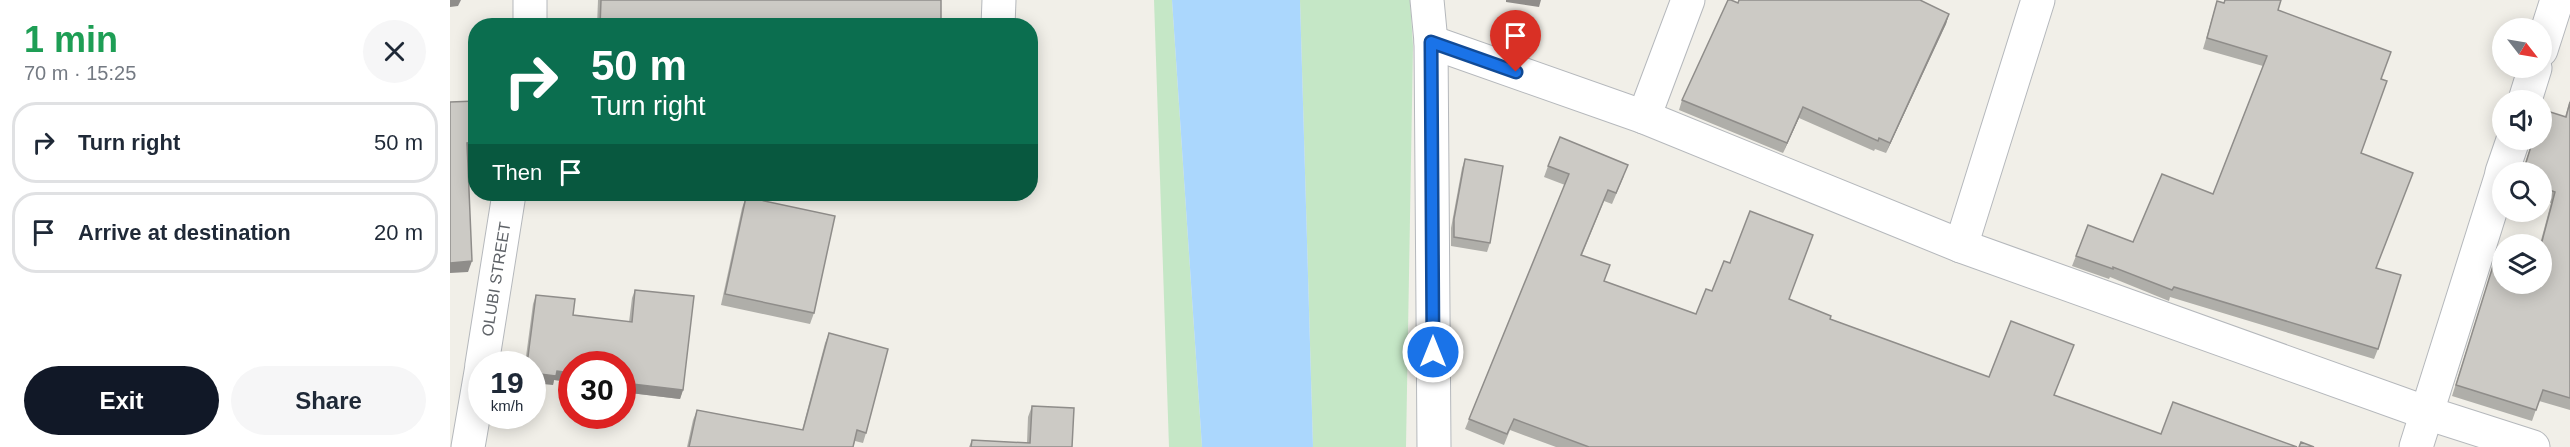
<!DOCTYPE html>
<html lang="en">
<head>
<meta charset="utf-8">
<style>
	:root { --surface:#fff; --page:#f6f6f7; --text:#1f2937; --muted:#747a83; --line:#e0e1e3; --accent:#111827 }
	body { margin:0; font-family:Arial,sans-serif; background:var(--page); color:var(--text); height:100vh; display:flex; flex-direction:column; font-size:22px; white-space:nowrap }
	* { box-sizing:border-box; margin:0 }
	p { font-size:20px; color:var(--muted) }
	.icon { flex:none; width:33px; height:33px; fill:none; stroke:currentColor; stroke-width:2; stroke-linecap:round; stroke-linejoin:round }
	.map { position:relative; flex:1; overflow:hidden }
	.side { display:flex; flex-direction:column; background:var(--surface); width:450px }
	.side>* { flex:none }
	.guide { position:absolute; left:18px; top:18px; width:570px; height:183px; border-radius:24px; box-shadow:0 3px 15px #0003; background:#0b6e4f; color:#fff; overflow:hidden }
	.needle { width:39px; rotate:121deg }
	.fabs { position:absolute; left:2042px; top:18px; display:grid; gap:12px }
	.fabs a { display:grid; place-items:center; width:60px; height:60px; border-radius:50%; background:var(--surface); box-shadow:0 3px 15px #0003; font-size:30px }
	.speed { position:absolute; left:18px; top:351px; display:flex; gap:12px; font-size:30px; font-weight:700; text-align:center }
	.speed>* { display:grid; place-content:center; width:78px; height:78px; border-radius:50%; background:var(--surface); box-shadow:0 3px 15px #0003; line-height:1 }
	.speed small { font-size:15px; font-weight:400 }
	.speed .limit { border:9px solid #d22; background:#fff; color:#111 }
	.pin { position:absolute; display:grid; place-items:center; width:51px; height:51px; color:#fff; margin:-62px -26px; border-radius:50% 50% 50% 0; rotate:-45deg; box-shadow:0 0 6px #0007 }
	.pin .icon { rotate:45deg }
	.me { position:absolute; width:66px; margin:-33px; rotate:0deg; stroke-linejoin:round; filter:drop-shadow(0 0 4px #0008) }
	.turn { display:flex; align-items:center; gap:21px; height:126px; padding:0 24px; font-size:27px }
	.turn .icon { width:78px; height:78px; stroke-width:2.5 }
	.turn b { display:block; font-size:42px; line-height:51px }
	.then { display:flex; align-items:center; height:57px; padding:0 24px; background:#0003; gap:12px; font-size:22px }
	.round { display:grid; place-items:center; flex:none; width:63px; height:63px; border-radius:32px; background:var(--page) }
	.overview { display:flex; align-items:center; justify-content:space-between; height:102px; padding:0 24px }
	h1 { font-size:36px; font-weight:700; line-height:45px; color:#1e9e55 }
	.button { display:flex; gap:12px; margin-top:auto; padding:12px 24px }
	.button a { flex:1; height:69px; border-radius:36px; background:var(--accent); color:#fff; font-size:24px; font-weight:700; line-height:69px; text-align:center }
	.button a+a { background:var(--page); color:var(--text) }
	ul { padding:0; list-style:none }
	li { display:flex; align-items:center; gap:18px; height:81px; margin:0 12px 9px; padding:0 12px; border:3px solid var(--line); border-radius:24px }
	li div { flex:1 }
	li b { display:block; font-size:22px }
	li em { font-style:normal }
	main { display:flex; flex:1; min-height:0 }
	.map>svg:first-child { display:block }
</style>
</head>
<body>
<main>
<section class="side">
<div class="overview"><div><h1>1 min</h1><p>70 m · 15:25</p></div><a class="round"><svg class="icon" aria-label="close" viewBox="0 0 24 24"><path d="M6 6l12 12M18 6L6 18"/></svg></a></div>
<ul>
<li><svg class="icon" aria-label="right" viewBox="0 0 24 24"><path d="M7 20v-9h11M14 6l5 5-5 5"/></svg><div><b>Turn right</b></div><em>50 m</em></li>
<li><svg class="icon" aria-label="arrive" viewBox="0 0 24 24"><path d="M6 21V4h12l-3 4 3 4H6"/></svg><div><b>Arrive at destination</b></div><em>20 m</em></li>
</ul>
<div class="button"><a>Exit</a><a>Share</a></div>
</section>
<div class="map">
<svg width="2120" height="447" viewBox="0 0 2120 447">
	<rect width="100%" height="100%" fill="#f1efe8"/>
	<g fill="#c5e7c6">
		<polygon points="704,0 722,0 752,447 719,447"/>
		<polygon points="850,0 960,0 963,46 956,447 863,447"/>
	</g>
	<polygon fill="#abd7fd" points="722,0 850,0 863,447 752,447"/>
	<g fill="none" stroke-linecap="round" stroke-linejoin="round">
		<defs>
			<g id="street">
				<polyline points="977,0 981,42 984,447"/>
				<polyline points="80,26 80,0"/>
				<polyline points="548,26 549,0"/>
				<polyline points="981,42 1194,117 1511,246 1977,413 2083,447"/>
				<polyline points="2091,50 2107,0"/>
				<polyline points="2075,100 2085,68"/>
				<polyline points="1194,117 1238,0"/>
				<polyline points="2052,172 2063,140"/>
				<polyline points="1511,246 1588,0"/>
				<polyline points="32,364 59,194"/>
				<polyline points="18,447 32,366"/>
				<polyline points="1966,447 2052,174"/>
			</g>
		</defs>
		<use href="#street" stroke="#b5b8bc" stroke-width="35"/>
		<use href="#street" stroke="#fff" stroke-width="33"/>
	</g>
	<g fill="#afaea9">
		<polygon points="148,0 491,0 491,26 147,26"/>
		<polygon points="1767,1 1774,3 1828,10 1931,79 1911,153 1926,268 1928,349 1924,359 1720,297 1719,301 1660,277 1659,279 1622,266 1638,225 1683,242 1763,194 1813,66 1753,49"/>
		<polygon points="1288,3 1499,14 1496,24 1436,153 1425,149 1424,151 1349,118 1333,153 1229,110 1232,100"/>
		<polygon points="2120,100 2120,410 2089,401 2082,421 2002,396 2043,266 2091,284 2091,244 2090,244 2101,203 2091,199 2091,172 2072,172 2081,146 2081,140 2091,140 2115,117"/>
		<polygon points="1015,159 1040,243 1037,252 1001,246 1001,228 1012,168"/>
		<polygon points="1098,166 1174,176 1162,204 1154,201 1132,255 1154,281 1246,314 1262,291 1339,299 1380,319 1539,377 1605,396 1711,434 1847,447 1106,447 1060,430 1054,445 1015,429 1115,185 1094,177"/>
		<polygon points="296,197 364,313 360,324 271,305 292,208"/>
		<polygon points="185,290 233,390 230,399 172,392 172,364 122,364 122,382 104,380 103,385 82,364 75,364 83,304 86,295 123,315 179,322 182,298"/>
		<polygon points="379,333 416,433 413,443 405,441 403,447 237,447 243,420 247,410 352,430 375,343"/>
		<polygon points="582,406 622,447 519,447 522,440 577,443 578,417"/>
	</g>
	<g fill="#8f8d8a">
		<polygon points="0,0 11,0 8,6 0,7"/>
		<polygon points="1056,0 1091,0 1089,7 1056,2"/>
		<polygon points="1499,14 1496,24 1436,153 1440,143"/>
		<polygon points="1353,107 1349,118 1333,153 1337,143"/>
		<polygon points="26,142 26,152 13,153 17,143"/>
		<polygon points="22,261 18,272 0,273 0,263"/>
		<polygon points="107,371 122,373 122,382 104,380 103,385 82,383 82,373"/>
		<polygon points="174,383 233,390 230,399 172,392 172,388"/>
	</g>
	<g fill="#cccac5" stroke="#8f8d8a" stroke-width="1.5">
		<polygon points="151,0 491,0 491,26 150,26"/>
		<polygon points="1278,0 1281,0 1288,3 1289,0 1470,0 1499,14 1440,143 1429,138 1428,141 1353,107 1337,143 1232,100"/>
		<polygon points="1775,0 1831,0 1828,10 1941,52 1931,79 1937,81 1911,153 1963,173 1926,268 1951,275 1928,349 1724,287 1722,290 1663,267 1663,269 1626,256 1638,225 1683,242 1712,174 1763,194 1817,56 1757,38 1767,1 1774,3"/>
		<polygon points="26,101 26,142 17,143 22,261 0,263 0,102"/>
		<polygon points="2120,102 2120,398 2093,390 2086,410 2006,385 2043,266 2052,269 2052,284 2091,284 2091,245 2105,192 2091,187 2091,172 2073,172 2083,140 2091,140 2091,109 2116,117"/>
		<polygon points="1110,137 1178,165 1166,193 1158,190 1131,255 1160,265 1154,281 1246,314 1256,289 1262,291 1274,261 1280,263 1300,211 1363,235 1339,299 1381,316 1380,319 1539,377 1561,321 1624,345 1604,395 1711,434 1723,402 1847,447 1139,447 1064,419 1057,434 1019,419 1119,174 1098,166"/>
		<polygon points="1015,159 1053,166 1040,243 1004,237 1004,219"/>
		<polygon points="296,197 385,216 364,313 275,294"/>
		<polygon points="185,290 244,296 233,390 174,383 175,379 172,379 172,364 122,364 122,373 107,371 106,376 82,373 82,364 77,364 86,295 125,299 123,315 182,322"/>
		<polygon points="379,333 438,349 416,433 407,430 403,447 239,447 247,410 353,430"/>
		<polygon points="582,406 624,408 622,447 521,447 522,440 580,443"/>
		<polygon points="1851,442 1864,447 1849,447"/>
	</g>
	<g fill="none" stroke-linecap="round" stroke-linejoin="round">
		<defs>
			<polyline id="route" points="983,352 981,42 1066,72"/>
		</defs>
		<use href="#route" stroke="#114b97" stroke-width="15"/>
		<use href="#route" stroke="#1a73e8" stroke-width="10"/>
	</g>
	<g text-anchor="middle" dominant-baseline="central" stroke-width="4.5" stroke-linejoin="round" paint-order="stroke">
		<g font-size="16" fill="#5f6368" stroke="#fff">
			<text transform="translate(46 279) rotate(-81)">OLUBI STREET</text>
		</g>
	</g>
</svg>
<div class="fabs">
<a><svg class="needle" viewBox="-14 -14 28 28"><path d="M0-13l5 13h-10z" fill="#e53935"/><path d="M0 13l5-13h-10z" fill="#747a83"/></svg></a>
<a><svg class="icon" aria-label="sound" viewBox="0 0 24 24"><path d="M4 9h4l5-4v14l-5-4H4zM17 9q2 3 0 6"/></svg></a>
<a><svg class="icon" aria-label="search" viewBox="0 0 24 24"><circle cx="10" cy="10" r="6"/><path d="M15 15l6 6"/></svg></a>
<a><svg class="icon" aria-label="layers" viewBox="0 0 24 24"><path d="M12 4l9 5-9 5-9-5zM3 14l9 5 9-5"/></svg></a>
</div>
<div class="speed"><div>19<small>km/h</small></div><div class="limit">30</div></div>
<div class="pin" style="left:1066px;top:72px;background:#d93025"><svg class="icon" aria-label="arrive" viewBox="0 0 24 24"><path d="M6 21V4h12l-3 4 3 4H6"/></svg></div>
<svg class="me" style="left:983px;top:352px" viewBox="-20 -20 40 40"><circle r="17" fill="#1a73e8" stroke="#fff" stroke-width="3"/><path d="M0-11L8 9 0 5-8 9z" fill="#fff"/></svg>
<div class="guide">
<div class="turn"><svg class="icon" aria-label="right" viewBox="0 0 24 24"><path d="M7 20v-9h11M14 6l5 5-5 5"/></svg><div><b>50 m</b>Turn right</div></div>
<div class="then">Then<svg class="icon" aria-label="arrive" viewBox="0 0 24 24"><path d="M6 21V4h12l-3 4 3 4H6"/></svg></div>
</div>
</div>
</main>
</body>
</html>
